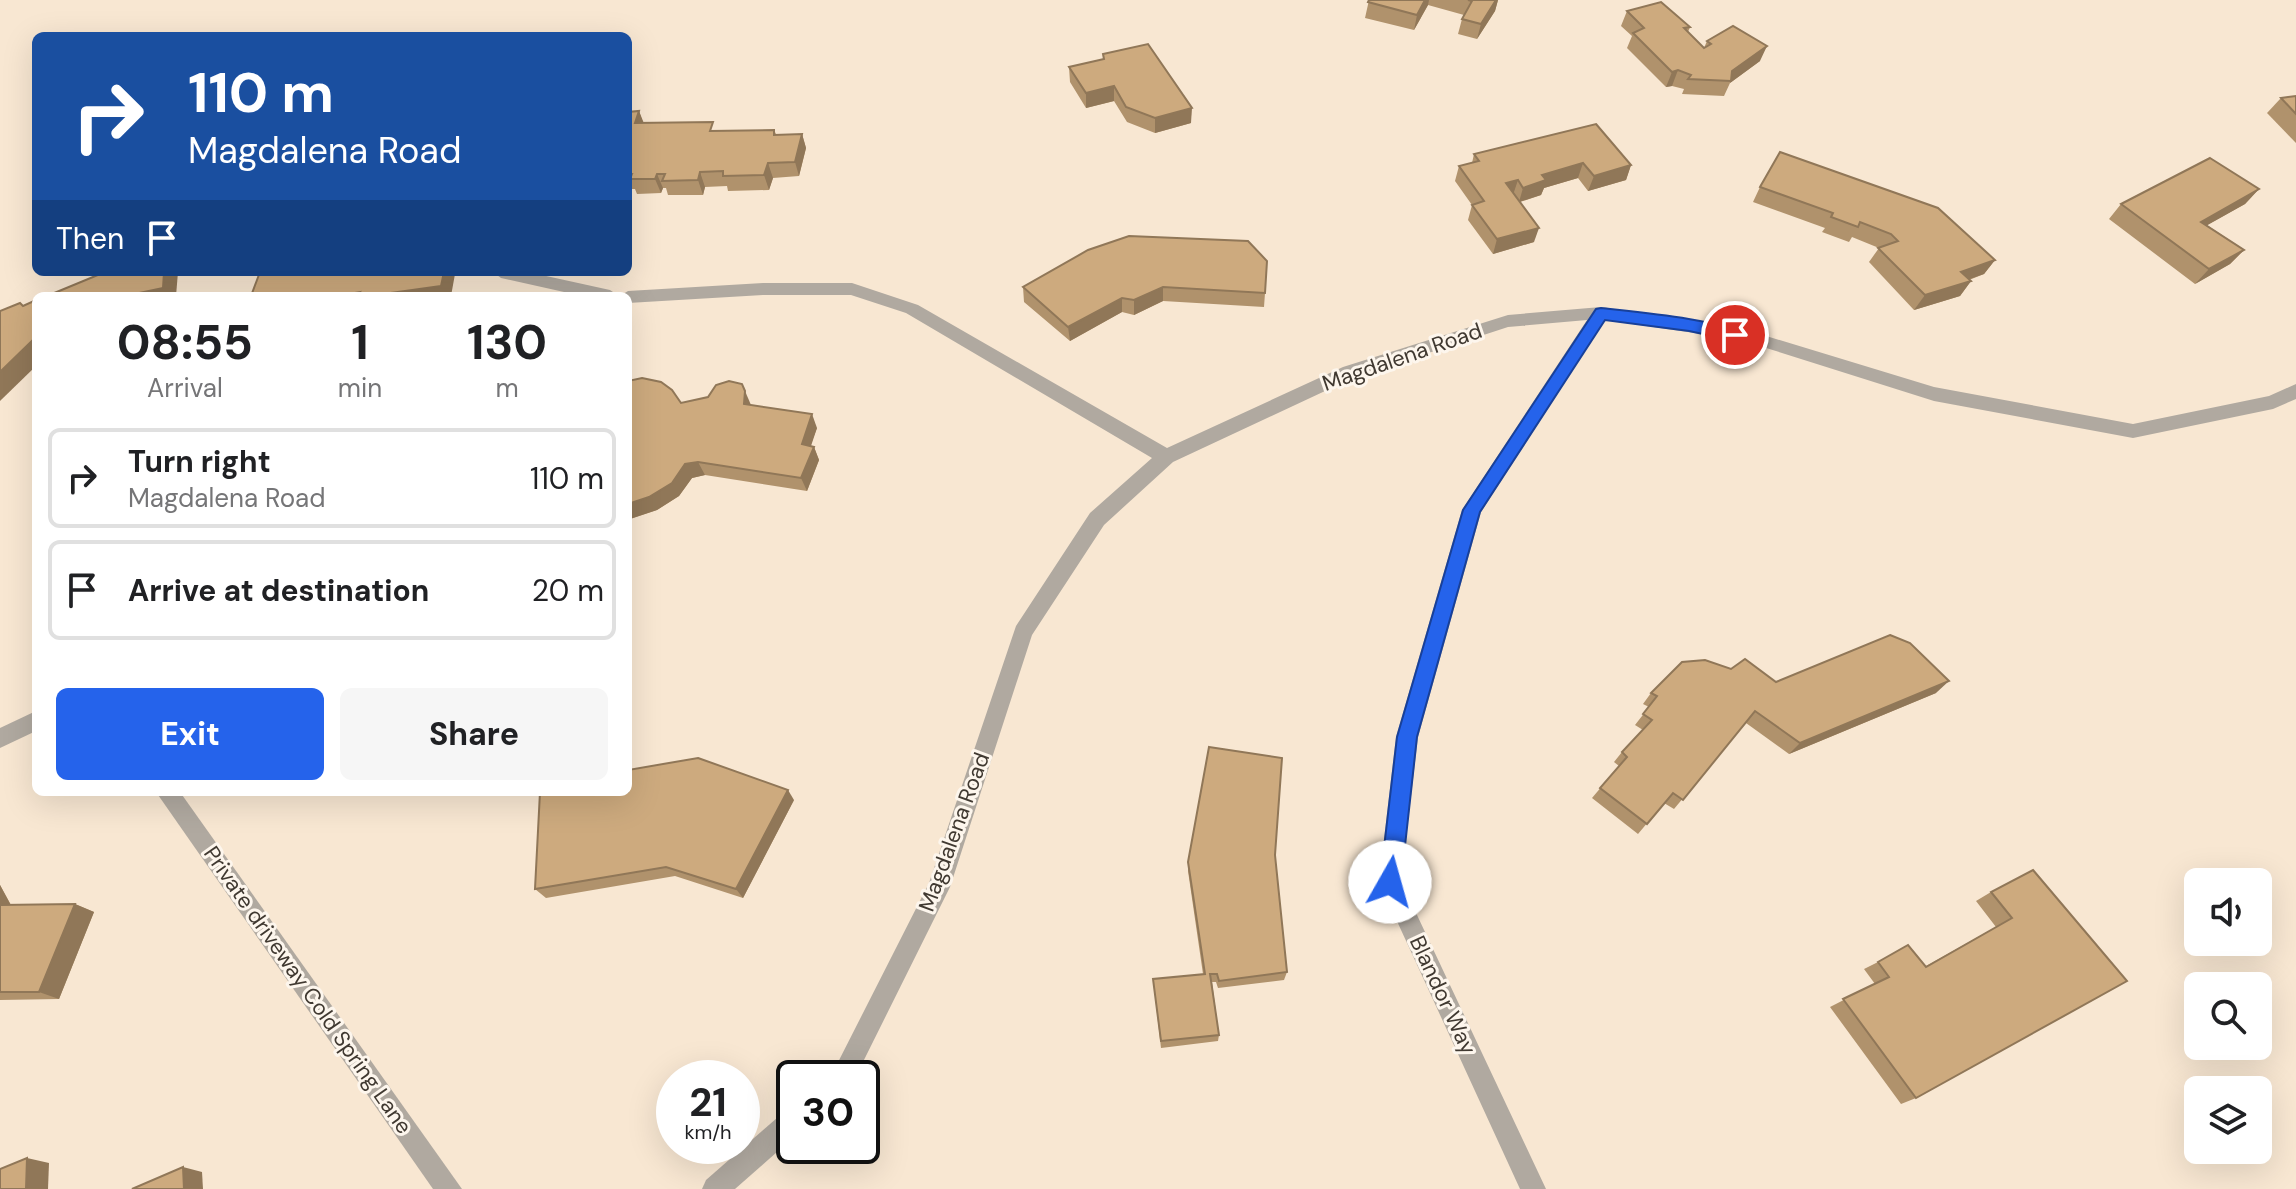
<!DOCTYPE html>
<html lang="en">
<head>
<meta charset="utf-8">
<style>
	:root { --surface:#fff; --page:#f6f6f6; --text:#202124; --muted:#757577; --line:#e0e0e0; --accent:#2563eb }
	body { margin:0; font-family:"DM Sans",sans-serif; background:var(--page); color:var(--text); height:100vh; display:flex; flex-direction:column; font-size:30px; white-space:nowrap }
	* { box-sizing:border-box; margin:0 }
	p { font-size:26px; color:var(--muted) }
	.icon { flex:none; width:44px; height:44px; fill:none; stroke:currentColor; stroke-width:2; stroke-linecap:round; stroke-linejoin:round }
	.map { position:relative; flex:1; overflow:hidden }
	.sheet { position:absolute; left:32px; top:292px; width:600px; height:504px; display:flex; flex-direction:column; background:var(--surface); border-radius:12px; box-shadow:0 8px 32px #0002 }
	.sheet>* { flex:none }
	.banner { position:absolute; left:32px; top:32px; width:600px; height:244px; border-radius:12px; box-shadow:0 8px 32px #0002; background:#1a4fa0; color:#fff; overflow:hidden }
	.fabs { position:absolute; left:2184px; top:868px; display:grid; gap:16px }
	.fabs a { display:grid; place-items:center; width:88px; height:88px; border-radius:12px; background:var(--surface); box-shadow:0 8px 32px #0002; font-size:40px }
	.speed { position:absolute; left:656px; top:1060px; display:flex; gap:16px; font-size:40px; font-weight:700; text-align:center }
	.speed>* { display:grid; place-content:center; width:104px; height:104px; border-radius:50%; background:var(--surface); box-shadow:0 8px 32px #0002; line-height:1 }
	.speed small { font-size:20px; font-weight:400 }
	.speed .limit { border:4px solid #111; border-radius:12px; background:#fff; color:#111 }
	.pin { position:absolute; display:grid; place-items:center; width:68px; height:68px; color:#fff; margin:-34px; border:4px solid #fff; border-radius:50%; box-shadow:0 2px 8px #0007 }
	.me { position:absolute; width:88px; margin:-44px; rotate:7deg; stroke-linejoin:round; filter:drop-shadow(0 0 6px #0008) }
	.turn { display:flex; align-items:center; gap:28px; height:168px; padding:0 24px; font-size:36px }
	.turn .icon { width:104px; height:104px; stroke-width:2.5 }
	.turn b { display:block; font-size:56px; line-height:68px }
	.then { display:flex; align-items:center; height:76px; padding:0 24px; background:#0003; gap:16px; font-size:30px }
	.eta { display:flex; justify-content:space-evenly; align-items:center; height:136px; text-align:center }
	.eta b { font-size:48px; font-weight:700; line-height:56px }
	.action { display:flex; gap:16px; margin-top:auto; padding:16px 24px }
	.action a { flex:1; height:92px; border-radius:12px; background:var(--accent); color:#fff; font-size:32px; font-weight:700; line-height:92px; text-align:center }
	.action a+a { background:var(--page); color:var(--text) }
	ul { padding:0; list-style:none }
	li { display:flex; align-items:center; gap:24px; height:100px; margin:0 16px 12px; padding:0 8px; border:4px solid var(--line); border-radius:12px }
	li div { flex:1 }
	li b { display:block; font-size:30px }
	li em { font-style:normal }
	.map>svg:first-child { display:block }
</style>
</head>
<body>
<div class="map">
<svg width="2296" height="1189" viewBox="0 0 2296 1189">
	<rect width="100%" height="100%" fill="#f8e7d2"/>
	<g fill="none" stroke-linecap="round" stroke-linejoin="round">
		<g fill="#b0a9a0" fill-rule="evenodd">
			<polygon points="493,272 528,272 610,290 619,296 582,296 501,278"/>
			<polygon points="763,283 852,283 918,305 1167,448 1343,367 1508,315 1601,307 1708,323 1763,335 1934,387 2133,424 2269,396 2296,384 2296,399 2273,409 2133,438 1934,401 1763,347 1708,335 1605,320 1481,512 1418,737 1401,881 1546,1189 1520,1189 1379,882 1396,737 1462,510 1587,320 1508,327 1355,377 1173,462 1104,525 1032,635 950,887 855,1078 830,1078 929,883 1016,626 1090,513 1152,458 906,313 851,295 763,295 628,303 628,296 620,296 628,291"/>
			<polygon points="36,711 36,731 0,748 0,728"/>
			<polygon points="156,792 180,792 462,1189 433,1189"/>
			<polygon points="794,1107 794,1137 735,1189 702,1189 706,1180 785,1111"/>
		</g>
	</g>
	<g fill="#b0926c">
		<polygon points="1369,0 1498,0 1495,11 1477,39 1458,34 1462,19 1464,15 1428,5 1414,30 1365,18"/>
		<polygon points="1627,11 1690,27 1688,32 1704,48 1707,41 1760,61 1730,83 1724,96 1682,94 1684,89 1672,86 1666,87 1627,48 1632,36 1621,26"/>
		<polygon points="1103,59 1191,123 1155,133 1127,122 1114,101 1086,108 1070,82 1069,67"/>
		<polygon points="2296,96 2296,143 2267,113 2281,98"/>
		<polygon points="639,111 643,123 716,131 774,130 776,134 802,134 806,148 799,176 773,178 769,190 728,191 727,186 705,187 703,195 668,195 666,188 663,188 661,193 637,194 635,189 628,189 628,112"/>
		<polygon points="1474,154 1631,165 1626,180 1588,191 1578,178 1544,188 1541,195 1520,202 1534,242 1493,254 1468,220 1472,205 1455,181 1459,166 1472,163"/>
		<polygon points="1760,187 1995,260 1984,274 1969,280 1971,281 1960,296 1914,310 1869,262 1879,248 1852,237 1849,242 1822,232 1825,228 1753,202"/>
		<polygon points="2259,189 2245,204 2207,225 2244,250 2230,264 2195,284 2109,219 2121,204"/>
		<polygon points="1088,250 1265,293 1264,307 1163,301 1134,315 1122,312 1070,341 1024,302 1023,287"/>
		<polygon points="628,381 681,403 751,405 817,428 810,446 814,447 819,460 807,491 705,475 692,478 679,496 657,510 630,519 628,518"/>
		<polygon points="1731,669 1776,682 1936,693 1789,754 1746,723 1674,809 1664,803 1638,834 1592,798 1619,766 1614,762 1622,752 1643,730 1635,725 1649,707 1643,704 1651,693"/>
		<polygon points="794,800 743,898 675,876 546,898 535,889"/>
		<polygon points="1275,855 1287,972 1284,980 1218,988 1216,982 1212,982 1219,1035 1218,1041 1161,1048 1153,979 1203,974 1188,871 1188,862"/>
		<polygon points="0,885 11,905 75,904 94,912 59,999 0,1000"/>
		<polygon points="1991,892 2127,981 1916,1098 1901,1104 1830,1007 1875,984 1864,969 1878,962 1926,966 1996,927 1976,901"/>
	</g>
	<g fill="#907758">
		<polygon points="1425,0 1429,0 1428,5 1414,30 1417,15"/>
		<polygon points="1496,0 1498,0 1495,11 1477,39 1481,24"/>
		<polygon points="1767,46 1760,61 1730,83 1732,71"/>
		<polygon points="1678,70 1672,86 1666,87 1672,72"/>
		<polygon points="1114,86 1114,101 1086,108 1086,93"/>
		<polygon points="1192,108 1191,123 1155,133 1155,118"/>
		<polygon points="639,111 645,126 635,123"/>
		<polygon points="802,134 806,148 799,176 795,162"/>
		<polygon points="768,163 773,178 769,190 764,175"/>
		<polygon points="1583,163 1578,178 1544,188 1541,195 1519,202 1523,188 1542,175"/>
		<polygon points="1631,165 1626,180 1588,191 1594,176"/>
		<polygon points="700,172 705,187 703,195 698,180"/>
		<polygon points="657,174 663,188 661,193 655,179"/>
		<polygon points="1518,180 1513,195 1506,183"/>
		<polygon points="2259,189 2245,204 2188,236 2201,222"/>
		<polygon points="1539,228 1534,242 1493,254 1497,239"/>
		<polygon points="2244,250 2230,264 2195,284 2209,269"/>
		<polygon points="1995,260 1984,274 1950,286 1961,272"/>
		<polygon points="164,272 178,272 176,296 125,296"/>
		<polygon points="444,272 468,272 455,274 451,296 369,296"/>
		<polygon points="1971,281 1960,296 1914,310 1925,295"/>
		<polygon points="1163,287 1163,301 1134,315 1134,300"/>
		<polygon points="360,292 363,296 338,296"/>
		<polygon points="1122,298 1122,312 1070,341 1068,327"/>
		<polygon points="36,337 36,366 0,401 0,372"/>
		<polygon points="745,391 751,405 744,404"/>
		<polygon points="812,414 817,428 807,458 802,444"/>
		<polygon points="814,447 819,460 807,491 801,478"/>
		<polygon points="698,462 705,475 692,478 679,496 657,510 630,519 628,514 628,504 685,464"/>
		<polygon points="1949,681 1936,693 1789,754 1800,743"/>
		<polygon points="788,790 794,800 743,898 736,889"/>
		<polygon points="0,885 15,913 0,907"/>
		<polygon points="75,904 94,912 59,999 39,992"/>
		<polygon points="27,1158 49,1163 48,1189 26,1189"/>
		<polygon points="183,1167 202,1172 203,1189 184,1189"/>
	</g>
	<g fill="#cdaa7e" stroke="#907758" stroke-width="2">
		<polygon points="1369,0 1425,0 1417,15 1368,2"/>
		<polygon points="1468,0 1496,0 1481,24 1462,19 1472,1"/>
		<polygon points="1661,2 1690,27 1684,28 1704,48 1711,44 1707,41 1733,26 1767,46 1732,71 1731,81 1688,79 1691,75 1678,70 1672,72 1633,33 1644,28 1627,11"/>
		<polygon points="1148,44 1192,108 1155,118 1126,107 1114,86 1086,93 1069,67 1104,59 1103,54"/>
		<polygon points="2296,96 2296,114 2281,98"/>
		<polygon points="639,111 635,123 713,122 710,131 774,130 774,135 802,134 795,162 768,163 764,175 723,176 723,171 700,172 698,180 662,181 665,174 657,174 655,179 630,179 632,174 628,174 628,112"/>
		<polygon points="1596,124 1631,165 1594,176 1583,163 1542,175 1546,180 1523,188 1518,180 1506,183 1539,228 1497,239 1472,205 1484,201 1459,166 1479,161 1474,154"/>
		<polygon points="1780,152 1938,208 1995,260 1961,272 1971,281 1925,295 1878,248 1898,241 1891,234 1860,222 1858,227 1831,217 1833,213 1760,187"/>
		<polygon points="2210,158 2259,189 2201,222 2244,250 2209,269 2121,204"/>
		<polygon points="1129,236 1248,241 1267,261 1265,293 1163,287 1134,300 1122,298 1068,327 1023,287 1088,250"/>
		<polygon points="105,272 164,272 163,288 125,296 47,296"/>
		<polygon points="260,272 444,272 441,286 369,296 358,296 360,292 338,296 251,296"/>
		<polygon points="36,300 36,337 0,372 0,311 20,303 23,306"/>
		<polygon points="642,378 661,382 672,390 681,403 708,397 716,385 729,381 742,384 745,391 744,404 812,414 802,444 814,447 801,478 698,462 685,464 672,483 649,497 628,504 628,381"/>
		<polygon points="1890,635 1910,643 1949,681 1800,743 1755,711 1683,800 1673,793 1647,824 1600,788 1627,757 1622,752 1652,720 1643,714 1657,696 1651,693 1682,662 1705,660 1731,669 1745,659 1776,682"/>
		<polygon points="1209,747 1282,758 1275,855 1287,972 1219,981 1217,974 1210,974 1219,1035 1161,1041 1153,979 1205,974 1188,862"/>
		<polygon points="698,758 788,790 736,889 666,867 535,889 540,792 628,792 628,770"/>
		<polygon points="2033,870 2127,981 1916,1098 1843,999 1889,977 1878,962 1908,945 1926,967 2012,918 1991,892"/>
		<polygon points="75,904 39,992 0,992 0,905"/>
		<polygon points="27,1158 26,1189 0,1189 0,1169"/>
		<polygon points="183,1167 184,1189 132,1189"/>
	</g>
	<path fill="#2563eb" stroke="#184099" stroke-width="2" d="M1601,308c25,3 129,12 142,27l-8,6 -46,-10 -84,-11 -125,192 -63,225 -16,145 -3,7 -8,3 -7,-3 -3,-7 17,-145 66,-227 133,-201z"/>
	<g text-anchor="middle" dominant-baseline="central" stroke-width="6" stroke-linejoin="round" paint-order="stroke">
		<g font-size="22" fill="#403931" stroke="#fdf6ed">
			<text transform="translate(1402 357) rotate(-19)">Magdalena Road</text>
			<text transform="translate(954 832) rotate(-70)">Magdalena Road</text>
			<text transform="translate(308 990) rotate(55)">Private driveway Cold Spring Lane</text>
			<text transform="translate(1443 995) rotate(65)">Blandor Way</text>
		</g>
	</g>
</svg>
<div class="fabs">
<a><svg class="icon" aria-label="sound" viewBox="0 0 24 24"><path d="M4 9h4l5-4v14l-5-4H4zM17 9q2 3 0 6"/></svg></a>
<a><svg class="icon" aria-label="search" viewBox="0 0 24 24"><circle cx="10" cy="10" r="6"/><path d="M15 15l6 6"/></svg></a>
<a><svg class="icon" aria-label="layers" viewBox="0 0 24 24"><path d="M12 4l9 5-9 5-9-5zM3 14l9 5 9-5"/></svg></a>
</div>
<div class="speed"><div>21<small>km/h</small></div><div class="limit">30</div></div>
<div class="pin" style="left:1735px;top:335px;background:#d93025"><svg class="icon" aria-label="arrive" viewBox="0 0 24 24"><path d="M6 21V4h12l-3 4 3 4H6"/></svg></div>
<svg class="me" style="left:1390px;top:882px" viewBox="-20 -20 40 40"><circle r="19" fill="#fff"/><path d="M0-13L10 11 0 6-10 11z" fill="#2563eb"/></svg>
<div class="banner">
<div class="turn"><svg class="icon" aria-label="right" viewBox="0 0 24 24"><path d="M7 20v-9h11M14 6l5 5-5 5"/></svg><div><b>110 m</b>Magdalena Road</div></div>
<div class="then">Then<svg class="icon" aria-label="arrive" viewBox="0 0 24 24"><path d="M6 21V4h12l-3 4 3 4H6"/></svg></div>
</div>
<section class="sheet">
<div class="eta">
<div><b>08:55</b><p>Arrival</p></div>
<div><b>1</b><p>min</p></div>
<div><b>130</b><p>m</p></div>
</div>
<ul>
<li><svg class="icon" aria-label="right" viewBox="0 0 24 24"><path d="M7 20v-9h11M14 6l5 5-5 5"/></svg><div><b>Turn right</b><p>Magdalena Road</p></div><em>110 m</em></li>
<li><svg class="icon" aria-label="arrive" viewBox="0 0 24 24"><path d="M6 21V4h12l-3 4 3 4H6"/></svg><div><b>Arrive at destination</b></div><em>20 m</em></li>
</ul>
<div class="action"><a>Exit</a><a>Share</a></div>
</section>
</div>
</body>
</html>
